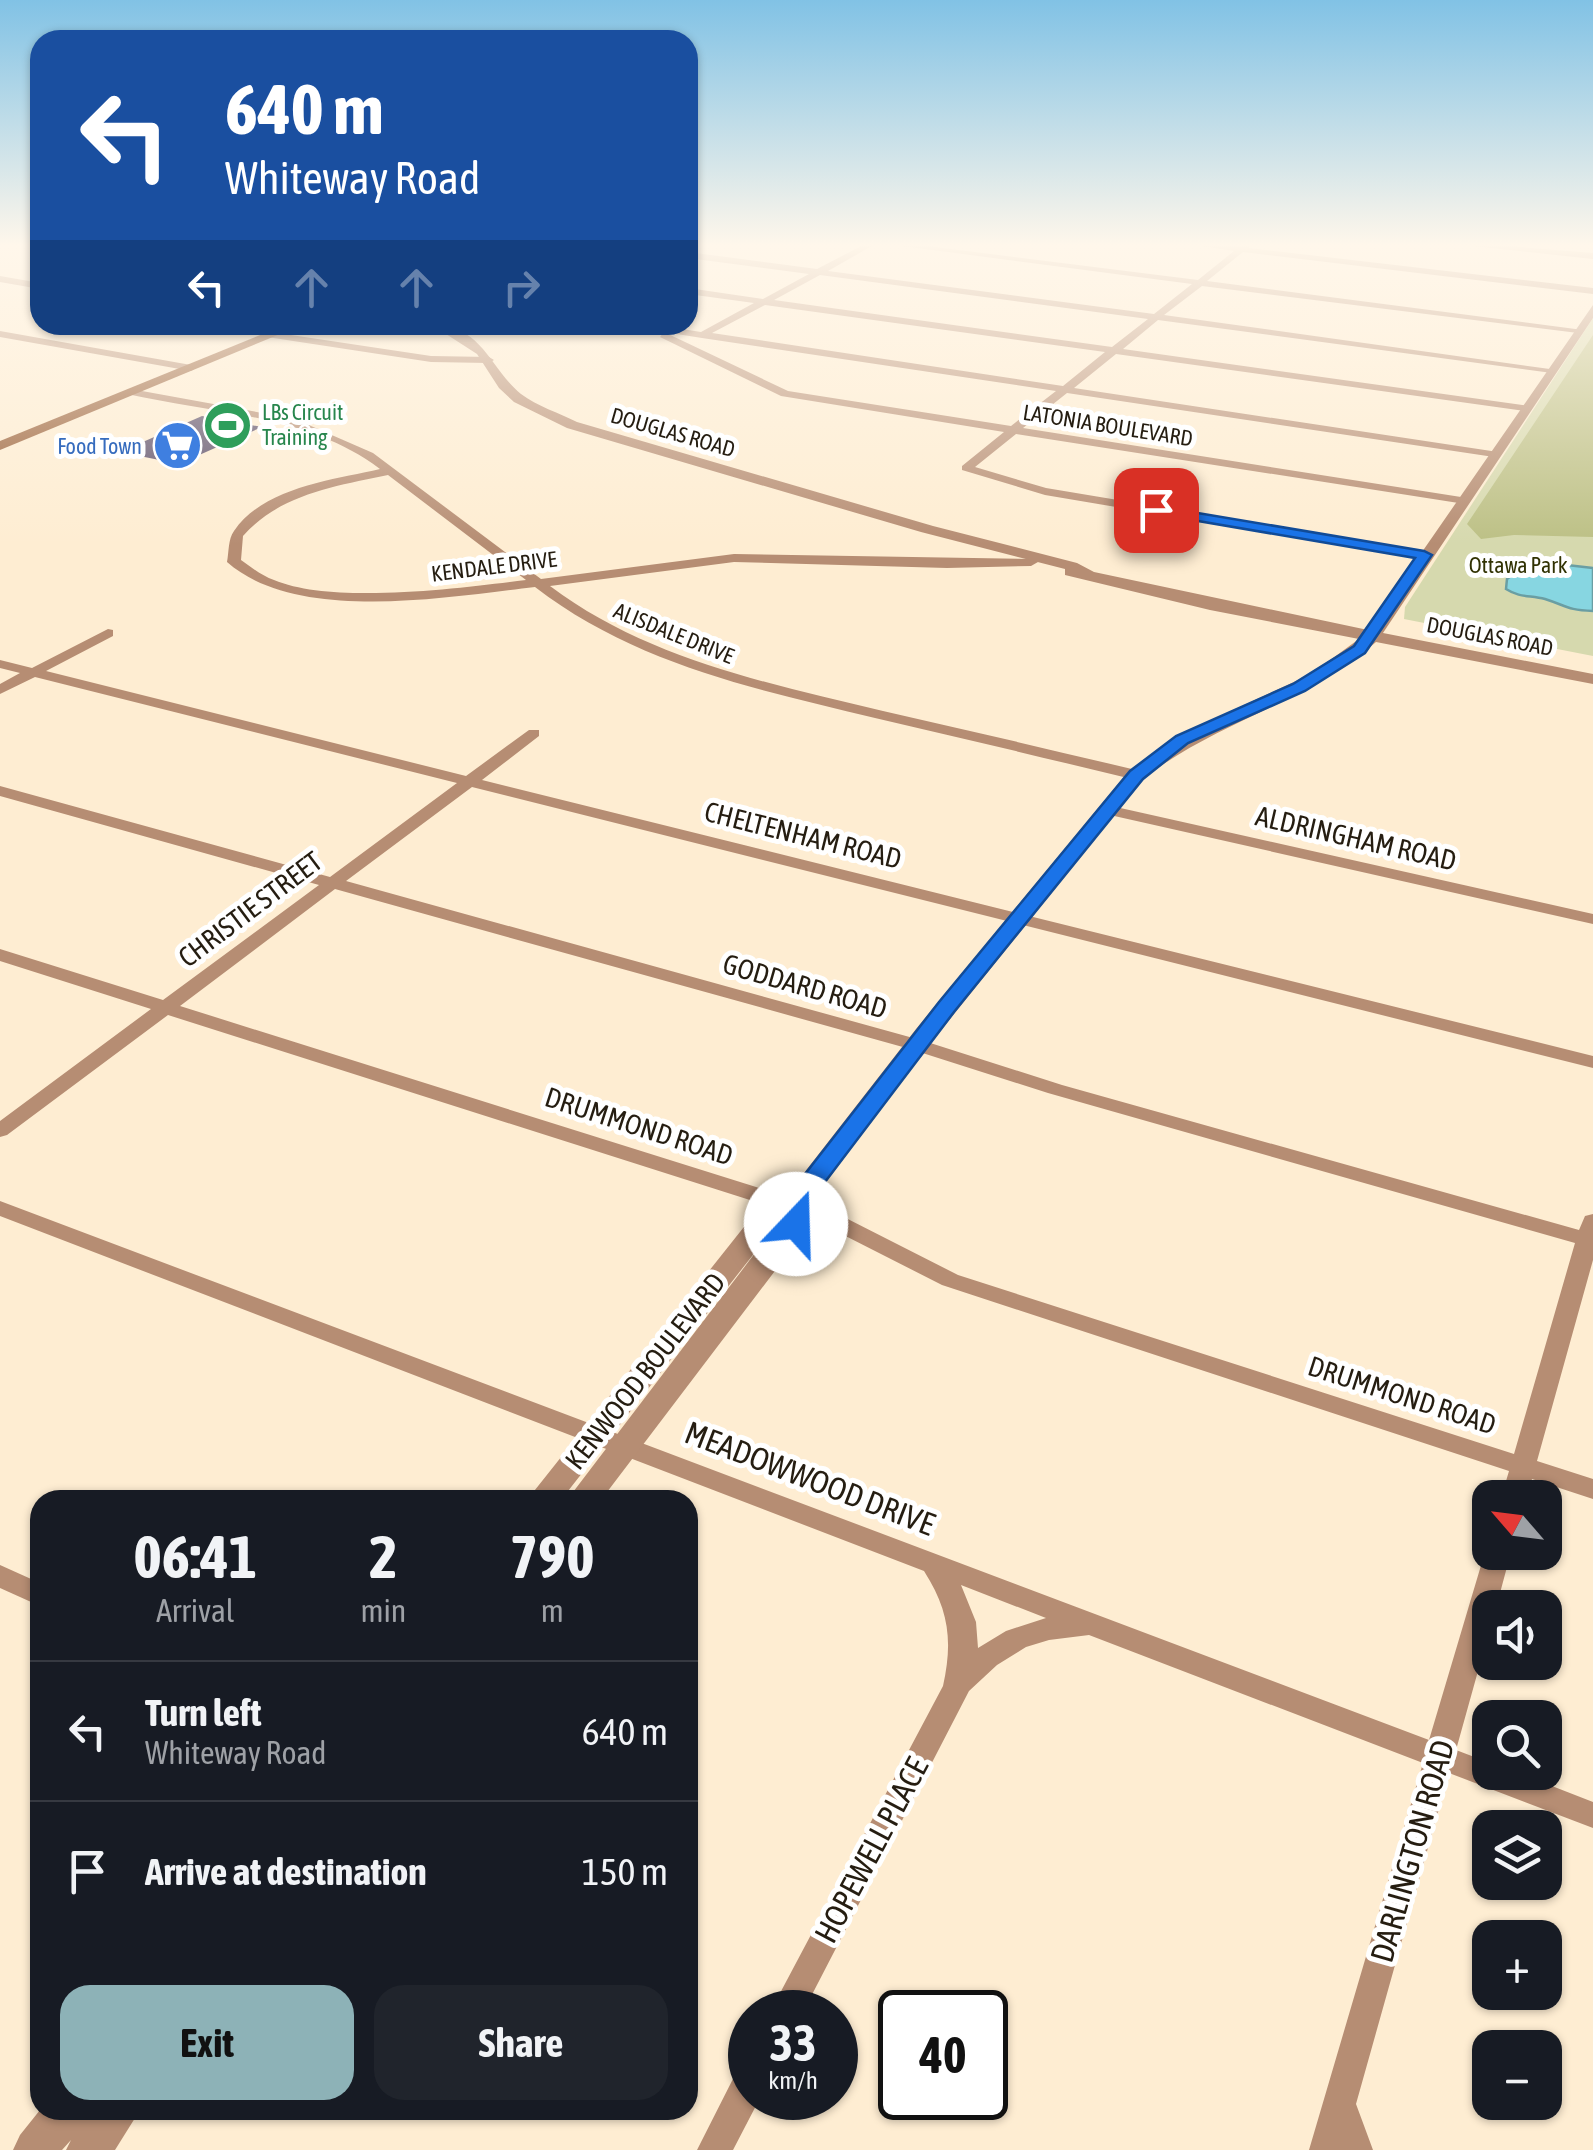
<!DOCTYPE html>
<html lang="en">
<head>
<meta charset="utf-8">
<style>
	:root { --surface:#171b24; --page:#20242c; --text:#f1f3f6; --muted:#9ea1a6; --line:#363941; --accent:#8db2b7 }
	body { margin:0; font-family:"Asap Condensed",sans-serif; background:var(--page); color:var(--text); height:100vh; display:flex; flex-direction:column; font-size:38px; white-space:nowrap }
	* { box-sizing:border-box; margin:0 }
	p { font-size:32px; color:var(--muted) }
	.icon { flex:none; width:55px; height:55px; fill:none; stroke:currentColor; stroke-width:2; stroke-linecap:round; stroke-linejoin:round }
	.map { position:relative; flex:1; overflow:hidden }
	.sheet { position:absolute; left:30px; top:1490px; width:668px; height:630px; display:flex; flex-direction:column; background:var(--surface); border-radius:30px; box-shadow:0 2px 8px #0004 }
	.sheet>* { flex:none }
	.guide { position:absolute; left:30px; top:30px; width:668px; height:305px; border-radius:30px; box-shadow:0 2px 8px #0004; background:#1a4fa0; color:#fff; overflow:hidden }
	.needle { width:65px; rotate:298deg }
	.tools { position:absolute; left:1472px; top:1480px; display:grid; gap:20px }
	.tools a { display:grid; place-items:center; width:90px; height:90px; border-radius:20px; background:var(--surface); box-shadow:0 2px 8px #0004; font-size:50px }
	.speed { position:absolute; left:728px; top:1990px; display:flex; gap:20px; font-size:50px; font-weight:700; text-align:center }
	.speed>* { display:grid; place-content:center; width:130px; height:130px; border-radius:50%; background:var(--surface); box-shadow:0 2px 8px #0004; line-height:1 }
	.speed small { font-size:25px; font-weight:400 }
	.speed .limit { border:5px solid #111; border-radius:15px; background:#fff; color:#111 }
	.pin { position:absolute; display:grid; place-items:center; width:85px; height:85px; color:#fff; margin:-42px; border-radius:20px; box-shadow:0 5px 15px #0006 }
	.me { position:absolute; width:110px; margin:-55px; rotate:21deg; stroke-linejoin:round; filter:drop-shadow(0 0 8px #0008) }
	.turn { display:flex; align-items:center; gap:35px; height:210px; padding:0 30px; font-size:45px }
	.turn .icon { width:130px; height:130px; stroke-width:2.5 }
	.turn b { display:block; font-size:70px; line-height:85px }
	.lanes { display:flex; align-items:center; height:95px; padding:0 30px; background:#0003; justify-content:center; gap:50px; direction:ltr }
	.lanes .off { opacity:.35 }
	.eta { display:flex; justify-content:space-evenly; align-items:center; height:170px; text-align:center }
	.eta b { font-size:60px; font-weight:700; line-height:70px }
	.action { display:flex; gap:20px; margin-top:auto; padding:20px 30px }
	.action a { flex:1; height:115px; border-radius:30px; background:var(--accent); color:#111; font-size:40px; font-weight:700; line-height:115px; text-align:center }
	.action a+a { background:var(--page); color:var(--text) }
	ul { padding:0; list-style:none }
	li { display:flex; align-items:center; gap:30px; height:140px; padding:0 30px; border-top:2px solid var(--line) }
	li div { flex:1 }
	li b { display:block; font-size:38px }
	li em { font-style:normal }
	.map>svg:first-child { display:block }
</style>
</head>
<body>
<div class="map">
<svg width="1593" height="2150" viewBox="0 0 1593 2150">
	<rect width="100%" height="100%" fill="#feedd2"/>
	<polygon fill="#d6d9ae" points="1593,318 1593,656 1404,619 1405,607"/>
	<polygon fill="#bcc085" points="1593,335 1593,537 1514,535 1481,539 1467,524"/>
	<path fill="#87d6e1" stroke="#6a9ea3" stroke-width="2.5" d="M1558,564l35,4v43c-26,-1 -26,-5 -48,-12 -15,-4 -25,-1 -39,-10l1,-10 12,-9z"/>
	<polygon fill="#564966" points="202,416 262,427 179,464 120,452"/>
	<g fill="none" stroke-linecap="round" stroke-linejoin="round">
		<g fill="#b68d73" fill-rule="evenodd">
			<path d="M867,243h10l-49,28 326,43 38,-30 -313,-41h24l295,37 36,-29 -51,-8 57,4 9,-4v5l344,40v6l-350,-42 -36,29 376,49 -5,3 -376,-47 -38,29 393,55 -5,3 -394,-53 -35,29 406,57 1,2 -5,3 -409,-57 -42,34 424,64v4l-4,1 -427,-64 -44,35 438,69 6,4 -2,3 -449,-70 -41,33 71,21 383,64v6l-5,1 -379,-64 -83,-25v-4l42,-34 -223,-36 -121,-59 4,-5 -19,-5 11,-2 45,7 53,-29 -66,-9v-6l75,11 46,-25 -121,-16v-6l129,17zM820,275l328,44 -36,28 -338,-47zM765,305l340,47 -42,34 -351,-53zM664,332l38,6 354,53 -45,35 -223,-35z"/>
			<polygon points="1469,243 1593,253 1593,259 1473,246"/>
			<polygon points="0,276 40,283 40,289 0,282"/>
			<polygon points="0,331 191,365 196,368 191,371 0,337"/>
			<polygon points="271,332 431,356 489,357 494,360 489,363 431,362 267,337"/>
			<path d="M131,389l164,30 78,34 168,126 193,-25 302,5 2,3 -7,4 -84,2 -213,-6 -184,24c97,73 217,97 333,125 84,19 169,39 253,59l8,5 -8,5c-87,-21 -174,-42 -261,-62 -120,-29 -240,-54 -340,-131 -86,10 -238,37 -308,-25 2,-10 1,-23 7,-31 30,-44 99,-51 146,-62 -71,-54 -168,-56 -253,-75v-4zM388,475l138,105c-65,8 -193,25 -252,0 -12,-4 -23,-13 -33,-20l2,-24c37,-42 93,-50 145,-61z"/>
			<path d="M108,629l5,1v6l-67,35 420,105 63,-46h10v6l-57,44 1111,276v12l-1121,-281 -126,94 578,160 138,44 517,145 6,-14 8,-2v46l-56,201 56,18v20l-61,-20 -5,19h-26l8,-27 -567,-186 -126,-64 -648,-206 -161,120 -7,2v-16l151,-112 -151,-48v-12l163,51 156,-115 -319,-89v-10l330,91 127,-94 -422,-106 -35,17v-10l20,-11 -20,-5v-8l32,8zM335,889l575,160 138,44 527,150 -61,211 -556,-179 -126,-64 -652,-205z"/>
			<polygon points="1107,805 1593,914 1593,924 1101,813 1099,810"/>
			<path d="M0,1201l1429,539 56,-188 5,-8v8h21l-15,56h-6v20l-34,122 34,13v9h26l77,30v26l-144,-55 -93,331 17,46h-64l114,-387 -334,-128 -40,5 -23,7 -29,18 -28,26 -166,321h-33l173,-326c10,-45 6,-76 -19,-115l-924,-355zM961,1585l85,33 -40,13 -28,17 -2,-26z"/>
			<polygon points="0,1565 40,1583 40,1606 0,1588"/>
			<polygon points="750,2064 750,2098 760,2098 733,2150 697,2150 738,2069"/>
		</g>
		<g fill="#b68d73" fill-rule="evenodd">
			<path d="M1593,305v13l-210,315 210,41v10l-217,-42c-69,61 -161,80 -233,137l-209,260 -127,168 3,17 -4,6 -205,270h-34l214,-281 -220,281h-34l232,-292 24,-8 133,-171 213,-258 57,-39 125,-58 48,-35 -149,-29 -145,-35v-6l-144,-37 -354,-104 -53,-26 -15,-14 -22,-34 -45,-29c51,0 57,43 89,69 16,12 38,19 56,28l356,104 144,37 17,9 274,58z"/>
			<polygon points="40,2110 88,2110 84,2120 92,2110 140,2110 115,2150 66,2150 71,2140 62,2150 13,2150 20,2135"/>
		</g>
		<polygon fill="#975d35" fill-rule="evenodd" points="285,325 302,325 0,450 0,441"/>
	</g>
	<linearGradient id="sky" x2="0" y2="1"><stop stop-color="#81c2e5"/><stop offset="0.45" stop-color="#fff7eb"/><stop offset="1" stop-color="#fff7eb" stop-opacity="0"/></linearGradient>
	<rect width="1593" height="544" fill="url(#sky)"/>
	<polygon fill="#1a73e8" stroke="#114b97" stroke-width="2.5" points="1156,506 1424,551 1432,555 1365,653 1305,691 1188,743 1143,779 954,1012 806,1207 809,1224 805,1229 787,1229 781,1206 784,1201 939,1002 1130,771 1176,736 1293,684 1354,646 1415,558 1151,513 1151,507"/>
	<defs>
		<symbol id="stadium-disc" viewBox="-11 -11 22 22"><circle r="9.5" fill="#2e9e5b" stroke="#fff"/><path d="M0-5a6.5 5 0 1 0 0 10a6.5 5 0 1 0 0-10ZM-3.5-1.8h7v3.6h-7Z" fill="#fff"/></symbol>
		<symbol id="supermarket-disc" viewBox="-11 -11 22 22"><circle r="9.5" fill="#3f7fe0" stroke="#fff"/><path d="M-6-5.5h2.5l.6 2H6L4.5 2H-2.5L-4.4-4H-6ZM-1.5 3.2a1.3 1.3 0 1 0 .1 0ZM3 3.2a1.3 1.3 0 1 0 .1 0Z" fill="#fff"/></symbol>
	</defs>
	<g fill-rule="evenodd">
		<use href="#stadium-disc" x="200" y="398" width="55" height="55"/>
		<use href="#supermarket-disc" x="150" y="418" width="55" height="55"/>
	</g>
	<g text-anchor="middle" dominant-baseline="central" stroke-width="10" stroke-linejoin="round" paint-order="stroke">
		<g font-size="22" fill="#27864d" stroke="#fff" text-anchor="start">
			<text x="262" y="412">LBs Circuit<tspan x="262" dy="25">Training</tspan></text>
		</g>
		<g font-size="22" fill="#251d11" stroke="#fff">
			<text transform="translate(1108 425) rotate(9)">LATONIA BOULEVARD</text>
			<text transform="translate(673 432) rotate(16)">DOUGLAS ROAD</text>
			<text transform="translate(494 566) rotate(-7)">KENDALE DRIVE</text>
			<text transform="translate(674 633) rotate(22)">ALISDALE DRIVE</text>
			<text transform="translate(1490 636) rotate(11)">DOUGLAS ROAD</text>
		</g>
		<g font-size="22" fill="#366cbe" stroke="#fff" text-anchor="end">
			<text x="142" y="446">Food Town</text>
		</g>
		<g font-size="22" fill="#313203" stroke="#fff">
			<text x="1518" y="565">Ottawa Park</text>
		</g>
		<g font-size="28" fill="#251d11" stroke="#fff">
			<text transform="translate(803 835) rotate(14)">CHELTENHAM ROAD</text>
			<text transform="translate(1356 838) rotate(13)">ALDRINGHAM ROAD</text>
			<text transform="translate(250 909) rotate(-37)">CHRISTIE STREET</text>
			<text transform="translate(805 986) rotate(16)">GODDARD ROAD</text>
			<text transform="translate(639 1126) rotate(18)">DRUMMOND ROAD</text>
			<text transform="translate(645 1371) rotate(-52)">KENWOOD BOULEVARD</text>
			<text transform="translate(1402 1395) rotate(18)">DRUMMOND ROAD</text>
		</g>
		<g font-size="32" fill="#251d11" stroke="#fff">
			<text transform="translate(810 1478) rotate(21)">MEADOWWOOD DRIVE</text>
			<text transform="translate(871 1850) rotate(-62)">HOPEWELL PLACE</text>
			<text transform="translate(1412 1851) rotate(-74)">DARLINGTON ROAD</text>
		</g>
	</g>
</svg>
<div class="tools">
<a><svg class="needle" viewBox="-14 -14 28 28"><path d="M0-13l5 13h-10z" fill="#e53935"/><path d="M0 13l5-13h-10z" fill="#9ea1a6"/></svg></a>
<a><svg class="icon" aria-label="sound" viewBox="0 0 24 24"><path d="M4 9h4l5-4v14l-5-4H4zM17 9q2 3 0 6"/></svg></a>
<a><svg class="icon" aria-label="search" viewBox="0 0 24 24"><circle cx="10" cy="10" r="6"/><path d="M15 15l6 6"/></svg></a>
<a><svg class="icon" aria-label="layers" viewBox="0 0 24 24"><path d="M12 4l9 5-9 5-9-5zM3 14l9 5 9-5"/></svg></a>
<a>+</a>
<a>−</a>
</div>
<div class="speed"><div>33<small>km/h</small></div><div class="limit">40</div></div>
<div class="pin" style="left:1156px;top:510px;background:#d93025"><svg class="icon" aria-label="arrive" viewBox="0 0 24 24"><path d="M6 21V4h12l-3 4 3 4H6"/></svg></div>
<svg class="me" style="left:796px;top:1224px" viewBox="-20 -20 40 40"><circle r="19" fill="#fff"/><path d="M0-13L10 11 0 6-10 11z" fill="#1a73e8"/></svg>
<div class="guide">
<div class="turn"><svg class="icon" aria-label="left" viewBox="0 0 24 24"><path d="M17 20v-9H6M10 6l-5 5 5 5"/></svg><div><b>640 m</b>Whiteway Road</div></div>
<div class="lanes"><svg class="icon" aria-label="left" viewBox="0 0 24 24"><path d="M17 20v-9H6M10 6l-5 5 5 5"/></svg><svg class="icon off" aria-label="ahead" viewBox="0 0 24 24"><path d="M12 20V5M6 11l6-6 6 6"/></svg><svg class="icon off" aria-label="ahead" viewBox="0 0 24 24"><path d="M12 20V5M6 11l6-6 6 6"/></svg><svg class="icon off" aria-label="right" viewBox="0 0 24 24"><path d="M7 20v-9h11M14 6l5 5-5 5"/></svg></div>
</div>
<section class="sheet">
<div class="eta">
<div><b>06:41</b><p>Arrival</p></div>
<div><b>2</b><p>min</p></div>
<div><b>790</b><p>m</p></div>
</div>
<ul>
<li><svg class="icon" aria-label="left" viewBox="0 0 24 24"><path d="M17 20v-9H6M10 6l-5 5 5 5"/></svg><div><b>Turn left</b><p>Whiteway Road</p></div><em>640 m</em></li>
<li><svg class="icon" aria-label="arrive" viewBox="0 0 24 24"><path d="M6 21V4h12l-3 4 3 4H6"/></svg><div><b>Arrive at destination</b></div><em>150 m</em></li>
</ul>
<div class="action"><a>Exit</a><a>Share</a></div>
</section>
</div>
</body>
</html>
